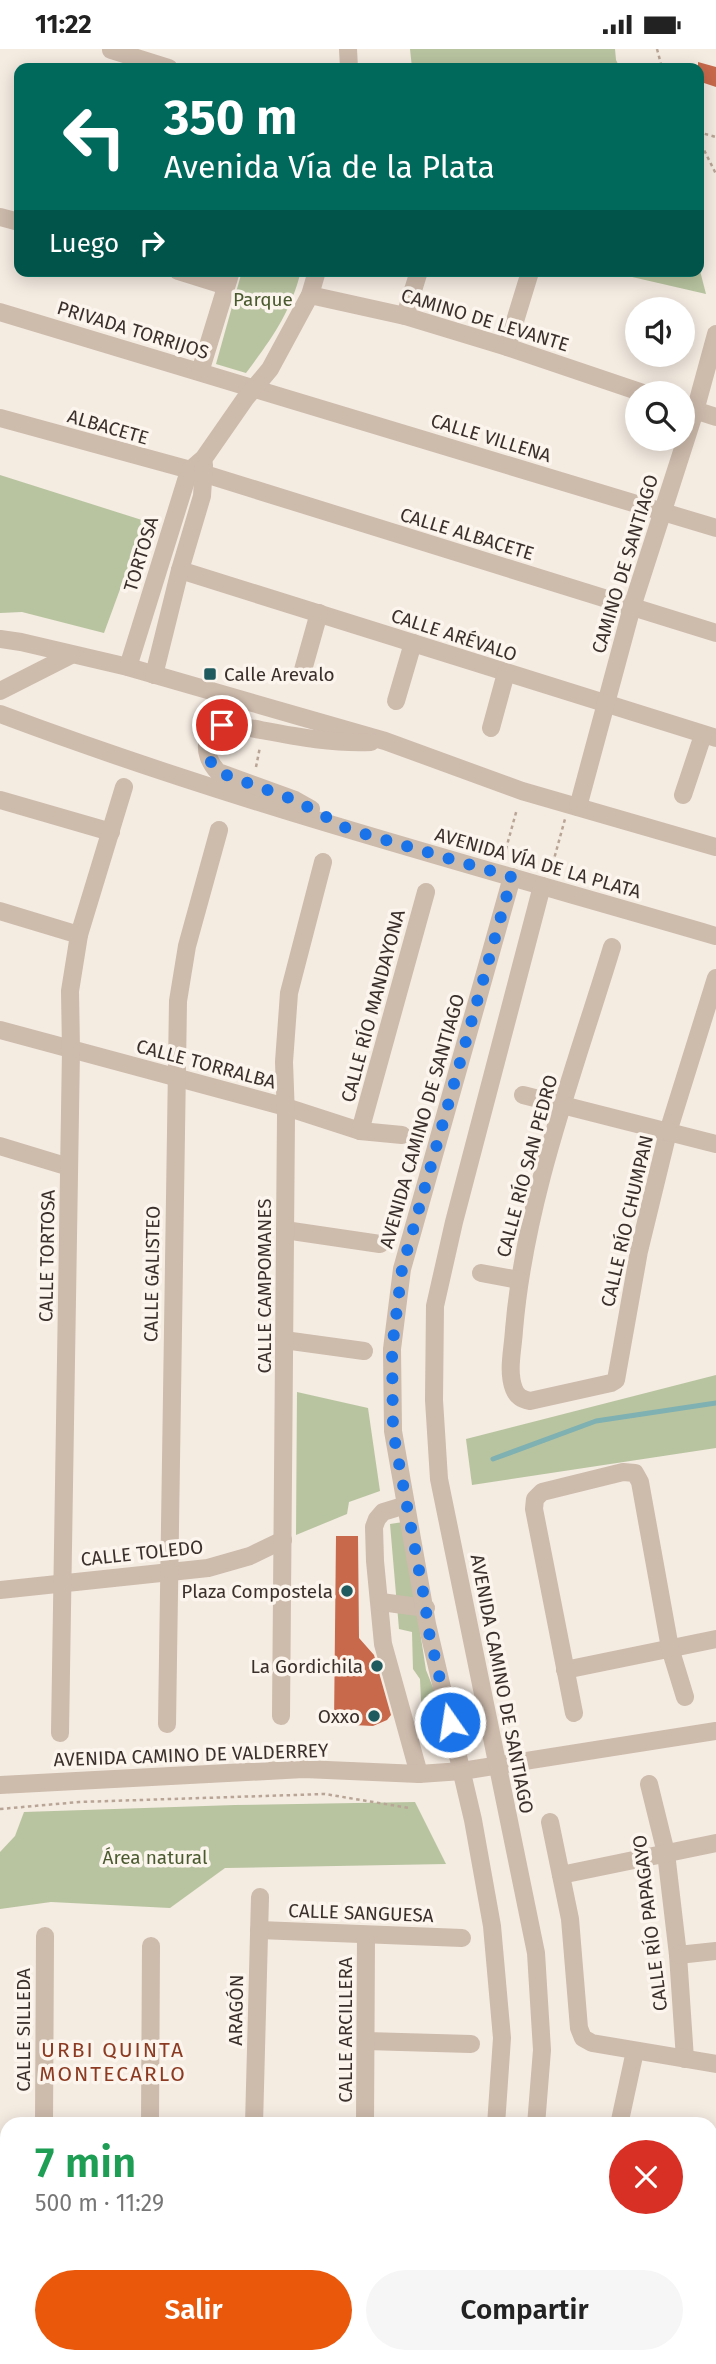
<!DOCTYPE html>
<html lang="es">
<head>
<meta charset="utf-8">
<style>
	:root { --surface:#fff; --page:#f6f6f6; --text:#222; --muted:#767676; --accent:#ea580c }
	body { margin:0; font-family:"Fira Sans",sans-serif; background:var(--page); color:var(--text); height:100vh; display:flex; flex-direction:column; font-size:26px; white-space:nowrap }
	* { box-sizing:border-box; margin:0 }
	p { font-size:23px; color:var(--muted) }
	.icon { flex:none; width:38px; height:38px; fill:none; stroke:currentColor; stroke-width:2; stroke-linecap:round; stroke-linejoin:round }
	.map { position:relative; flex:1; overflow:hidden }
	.sheet { position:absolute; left:0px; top:2068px; width:718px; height:247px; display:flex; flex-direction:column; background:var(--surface); border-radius:21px 21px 0 0; box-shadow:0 4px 18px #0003 }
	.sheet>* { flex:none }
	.guide { position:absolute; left:14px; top:14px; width:690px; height:214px; border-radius:14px; box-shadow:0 4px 18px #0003; background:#00695c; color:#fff; overflow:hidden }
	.controls { position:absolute; left:625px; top:248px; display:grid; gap:14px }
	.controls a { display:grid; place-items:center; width:70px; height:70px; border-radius:50%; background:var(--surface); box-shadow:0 4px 18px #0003; font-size:35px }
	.pin { position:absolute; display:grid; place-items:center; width:60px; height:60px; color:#fff; margin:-30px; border:4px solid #fff; border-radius:50%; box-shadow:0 2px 7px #0007 }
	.me { position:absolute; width:77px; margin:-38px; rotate:347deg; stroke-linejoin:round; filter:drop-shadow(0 0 5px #0008) }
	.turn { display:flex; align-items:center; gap:24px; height:147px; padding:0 35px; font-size:32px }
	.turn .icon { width:91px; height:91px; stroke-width:2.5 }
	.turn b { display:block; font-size:49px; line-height:60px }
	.then { display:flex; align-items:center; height:66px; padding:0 35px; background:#0003; gap:14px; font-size:26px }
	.round { display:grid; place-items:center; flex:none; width:74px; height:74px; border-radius:37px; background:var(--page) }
	.summary { display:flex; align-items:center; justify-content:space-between; height:119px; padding:0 35px }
	h1 { font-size:42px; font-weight:600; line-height:52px; color:#1e9e55 }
	.cta { display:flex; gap:14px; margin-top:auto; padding:14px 35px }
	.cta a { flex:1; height:80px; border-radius:42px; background:var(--accent); color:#fff; font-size:28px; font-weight:600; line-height:80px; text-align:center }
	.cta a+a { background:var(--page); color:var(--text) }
	.status { display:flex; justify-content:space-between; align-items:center; height:49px; padding:0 35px; background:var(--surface); direction:ltr }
	.status svg { height:19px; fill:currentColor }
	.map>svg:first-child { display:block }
</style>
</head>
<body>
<div class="status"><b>11:22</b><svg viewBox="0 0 49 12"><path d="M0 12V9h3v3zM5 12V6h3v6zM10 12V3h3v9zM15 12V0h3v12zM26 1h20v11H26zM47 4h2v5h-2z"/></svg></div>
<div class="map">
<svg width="716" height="2315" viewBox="0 0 716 2315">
	<rect width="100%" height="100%" fill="#f4ebe1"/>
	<g fill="#b8c4a0">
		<polygon points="410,0 615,0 616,11 620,19 412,19"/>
		<polygon points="698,214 706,245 606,222 698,222"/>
		<path d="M242,222h59c-11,43 -29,67 -55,102l-30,-9z"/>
		<polygon points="0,426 145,472 104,584 22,563 0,564"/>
		<polygon points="716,1326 716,1399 472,1436 466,1390"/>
		<polygon points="297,1343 368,1359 380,1442 349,1453 347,1465 296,1486"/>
		<polygon points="403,1473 426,1621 438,1651 438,1665 431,1670 425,1664 421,1651 420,1630 413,1620 412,1583 399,1580 390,1475"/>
		<polygon points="415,1753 446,1815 225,1819 170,1859 51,1853 0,1860 0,1803 15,1787 24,1763 235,1756"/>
	</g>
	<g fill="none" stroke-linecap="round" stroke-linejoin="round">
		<polyline stroke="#7fb0b2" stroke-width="5" points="493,1410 596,1372 716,1354"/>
	</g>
	<g fill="#c8694b">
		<polygon points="698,13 716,18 716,38 698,32"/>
		<polygon points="336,1487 358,1487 359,1589 374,1606 391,1666 387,1671 373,1677 334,1675"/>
	</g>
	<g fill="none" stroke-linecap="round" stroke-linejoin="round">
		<g stroke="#b9a596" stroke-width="2.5" stroke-dasharray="3.5 3.5" stroke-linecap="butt">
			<polyline points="657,0 662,19"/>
			<polyline points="698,83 716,88"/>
			<polyline points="698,89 716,125"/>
			<polyline points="256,718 260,698"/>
			<polyline points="504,807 517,760"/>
			<polyline points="551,821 565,770"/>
			<polyline points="0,1760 79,1753 325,1745 409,1759"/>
		</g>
		<g stroke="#cdbbac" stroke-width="18">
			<polyline points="348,0 349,19"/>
			<polyline points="111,1 169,19"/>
			<polyline points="0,168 19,173"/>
			<polyline points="178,222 226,237"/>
			<polyline points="310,246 405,267 507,298 646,345"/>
			<polyline points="0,263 716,479"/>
			<polyline points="405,267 419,222"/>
			<polyline points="507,298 530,223"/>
			<polyline points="200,323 231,222"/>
			<polyline points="682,357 716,368"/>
			<polyline points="0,369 205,425 716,584"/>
			<polyline points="180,521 716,689"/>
			<polyline points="0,590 21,593 128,618 385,692 522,742 716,798"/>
			<polyline points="128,618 189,422 204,409 245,350 270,320 310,246 317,222"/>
			<polyline points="303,621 319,564"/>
			<polyline points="154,626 180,521 202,447 204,416"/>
			<polyline points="0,642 71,606"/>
			<polyline points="396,652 413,594"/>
			<path d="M0,665c234,88 476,152 716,222"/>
			<polyline points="491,679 506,624"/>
			<polyline points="683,746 703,686"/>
			<polyline points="0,751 111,783"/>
			<polyline points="578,758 632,558 695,362 716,285"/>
			<path d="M311,760l-16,-9 -77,-28c-18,-20 -15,-45 15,-47 47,8 91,19 138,17"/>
			<polyline points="0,862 79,886"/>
			<path d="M612,898c-38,125 -87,252 -98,383 -1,19 -7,41 0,59 3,8 8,10 16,12l81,-18 5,-3 23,-129 29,-119 48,-154"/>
			<polyline points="0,981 286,1058 360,1082 402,1086"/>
			<polyline points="523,1046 716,1095"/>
			<polyline points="360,1082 426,843"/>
			<polyline points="0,1097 69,1118"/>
			<polyline points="285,1181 380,1195"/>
			<polyline points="481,1224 519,1231"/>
			<polyline points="284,1291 364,1302"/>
			<polyline points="406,1456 383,1463 377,1470 374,1478 375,1512 383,1595 419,1725"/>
			<polyline points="0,1541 208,1519 250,1507 283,1491"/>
			<polyline points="381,1553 426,1559"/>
			<polyline points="565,1621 716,1590"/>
			<polyline points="574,1664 534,1460 535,1450 542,1443 623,1423 635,1424 640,1433 670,1599 685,1648"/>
			<polyline points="281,1667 286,1067 284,1013 289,944 323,813"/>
			<polyline points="167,1675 178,952 187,897 219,781"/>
			<polyline points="60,1684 71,1001 70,942 79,886 124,738"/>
			<polyline points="649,1735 666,1804 678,1906 685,2010"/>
			<polyline points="0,1736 304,1720 419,1725 462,1722 716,1682"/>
			<polyline points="550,1773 570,1870 579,1979 583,1989 592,1994 716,2015"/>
			<polyline points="561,1826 716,1794"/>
			<polyline points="259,1881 462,1889"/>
			<polyline points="678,1906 716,1902"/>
			<polyline points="366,1992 471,1995"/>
			<polyline points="44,2076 45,1887"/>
			<polyline points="150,2076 151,1897"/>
			<polyline points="254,2076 260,1848"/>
			<polyline points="365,2076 366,1887"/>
			<polyline points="496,2076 502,1989 492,1877 473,1771 427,1575 393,1382 392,1300 402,1220 512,828"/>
			<polyline points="536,2076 542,2001 536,1904 439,1430 434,1351 435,1257 454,1173 542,837"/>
			<polyline points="619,2076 635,2002"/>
			<polyline points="710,2119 716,2120"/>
			<polyline points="0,2179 7,2179"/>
			<polyline points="710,2231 716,2232"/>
			<polyline points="564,2308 601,2315"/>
			<polyline points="41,2315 41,2308"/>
			<polyline points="147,2315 147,2308"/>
			<polyline points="249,2315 249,2308"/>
			<polyline points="365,2315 394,2313"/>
			<polyline points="429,2315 433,2308"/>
			<polyline points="474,2315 478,2308"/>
		</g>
	</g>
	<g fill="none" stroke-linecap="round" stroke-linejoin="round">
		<path stroke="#1a73e8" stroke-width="12" stroke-dasharray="0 21.6" d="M222,676c-19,13 -19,30 -4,47l77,28 53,29 164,48 -110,392 -10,80 1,82 33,177 1,16 23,98"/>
	</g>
	<g fill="#1f5a5e" stroke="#fbf5ee" stroke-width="2.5">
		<rect x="203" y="618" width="14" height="14" rx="3.5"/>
		<circle cx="347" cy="1542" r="7"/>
		<circle cx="377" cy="1617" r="7"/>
		<circle cx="374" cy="1667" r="7"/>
	</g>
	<g text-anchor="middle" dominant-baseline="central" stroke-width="7" stroke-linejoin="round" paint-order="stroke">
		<g font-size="19" fill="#4a5a2e" stroke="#fbf5ee">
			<text x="263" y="250">Parque</text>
			<text x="155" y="1808">Área natural</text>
		</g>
		<g font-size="19" fill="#3b302b" stroke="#fbf5ee">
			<text transform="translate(485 271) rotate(17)">CAMINO DE LEVANTE</text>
			<text transform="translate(133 281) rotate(17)">PRIVADA TORRIJOS</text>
			<text transform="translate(108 378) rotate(16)">ALBACETE</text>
			<text transform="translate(491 389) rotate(17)">CALLE VILLENA</text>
			<text transform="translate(467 485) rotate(17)">CALLE ALBACETE</text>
			<text transform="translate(141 505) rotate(-73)">TORTOSA</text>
			<text transform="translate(625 515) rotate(-73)">CAMINO DE SANTIAGO</text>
			<text transform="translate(454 586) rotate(18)">CALLE ARÉVALO</text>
			<text transform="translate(538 814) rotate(16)">AVENIDA VÍA DE LA PLATA</text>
			<text transform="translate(373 957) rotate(-75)">CALLE RÍO MANDAYONA</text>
			<text transform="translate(206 1015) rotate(15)">CALLE TORRALBA</text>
			<text transform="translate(422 1072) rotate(-74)">AVENIDA CAMINO DE SANTIAGO</text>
			<text transform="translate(527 1117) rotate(-75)">CALLE RÍO SAN PEDRO</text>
			<text transform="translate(627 1172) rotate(-77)">CALLE RÍO CHUMPAN</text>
			<text transform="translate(47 1207) rotate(-89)">CALLE TORTOSA</text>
			<text transform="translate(152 1225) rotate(-89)">CALLE GALISTEO</text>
			<text transform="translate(264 1237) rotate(-90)">CALLE CAMPOMANES</text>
			<text transform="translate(142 1504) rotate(-6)">CALLE TOLEDO</text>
			<text transform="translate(502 1635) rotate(79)">AVENIDA CAMINO DE SANTIAGO</text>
			<text transform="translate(191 1706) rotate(-2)">AVENIDA CAMINO DE VALDERREY</text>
			<text transform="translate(361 1864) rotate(2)">CALLE SANGUESA</text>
			<text transform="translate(650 1874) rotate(-97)">CALLE RÍO PAPAGAYO</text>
			<text transform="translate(236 1961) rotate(-89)">ARAGÓN</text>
			<text transform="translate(23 1981) rotate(-90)">CALLE SILLEDA</text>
			<text transform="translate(345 1981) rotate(-90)">CALLE ARCILLERA</text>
		</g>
		<g font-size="19" fill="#3b302b" stroke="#fbf5ee" text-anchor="end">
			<text x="224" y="625" text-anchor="start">Calle Arevalo</text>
			<text x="333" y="1542">Plaza Compostela</text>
			<text x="363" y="1617">La Gordichila</text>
			<text x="360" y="1667">Oxxo</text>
		</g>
		<g font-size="21" letter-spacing="2" fill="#8c3b22" stroke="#fbf5ee">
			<text x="113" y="2001">URBI QUINTA<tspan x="113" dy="24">MONTECARLO</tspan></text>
		</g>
	</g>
</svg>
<div class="controls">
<a><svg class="icon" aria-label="sound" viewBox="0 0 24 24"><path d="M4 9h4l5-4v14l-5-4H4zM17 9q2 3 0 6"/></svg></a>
<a><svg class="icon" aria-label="search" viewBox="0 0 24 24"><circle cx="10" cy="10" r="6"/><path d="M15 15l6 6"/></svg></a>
</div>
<div class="pin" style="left:222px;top:676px;background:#d93025"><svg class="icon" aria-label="arrive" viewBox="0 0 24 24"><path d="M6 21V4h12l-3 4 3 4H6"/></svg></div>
<svg class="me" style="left:450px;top:1673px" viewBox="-20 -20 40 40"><circle r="17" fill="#1a73e8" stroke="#fff" stroke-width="3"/><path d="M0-11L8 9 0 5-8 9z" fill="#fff"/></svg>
<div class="guide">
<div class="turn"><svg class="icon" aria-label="left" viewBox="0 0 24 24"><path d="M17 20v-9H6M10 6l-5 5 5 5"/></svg><div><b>350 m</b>Avenida Vía de la Plata</div></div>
<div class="then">Luego<svg class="icon" aria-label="right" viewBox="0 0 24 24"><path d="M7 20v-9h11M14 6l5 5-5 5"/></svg></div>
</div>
<section class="sheet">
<div class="summary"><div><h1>7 min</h1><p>500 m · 11:29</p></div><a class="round" style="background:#d93025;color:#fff"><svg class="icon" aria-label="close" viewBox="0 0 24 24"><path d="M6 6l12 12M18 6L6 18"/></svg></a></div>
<div class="cta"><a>Salir</a><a>Compartir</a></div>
</section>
</div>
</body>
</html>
